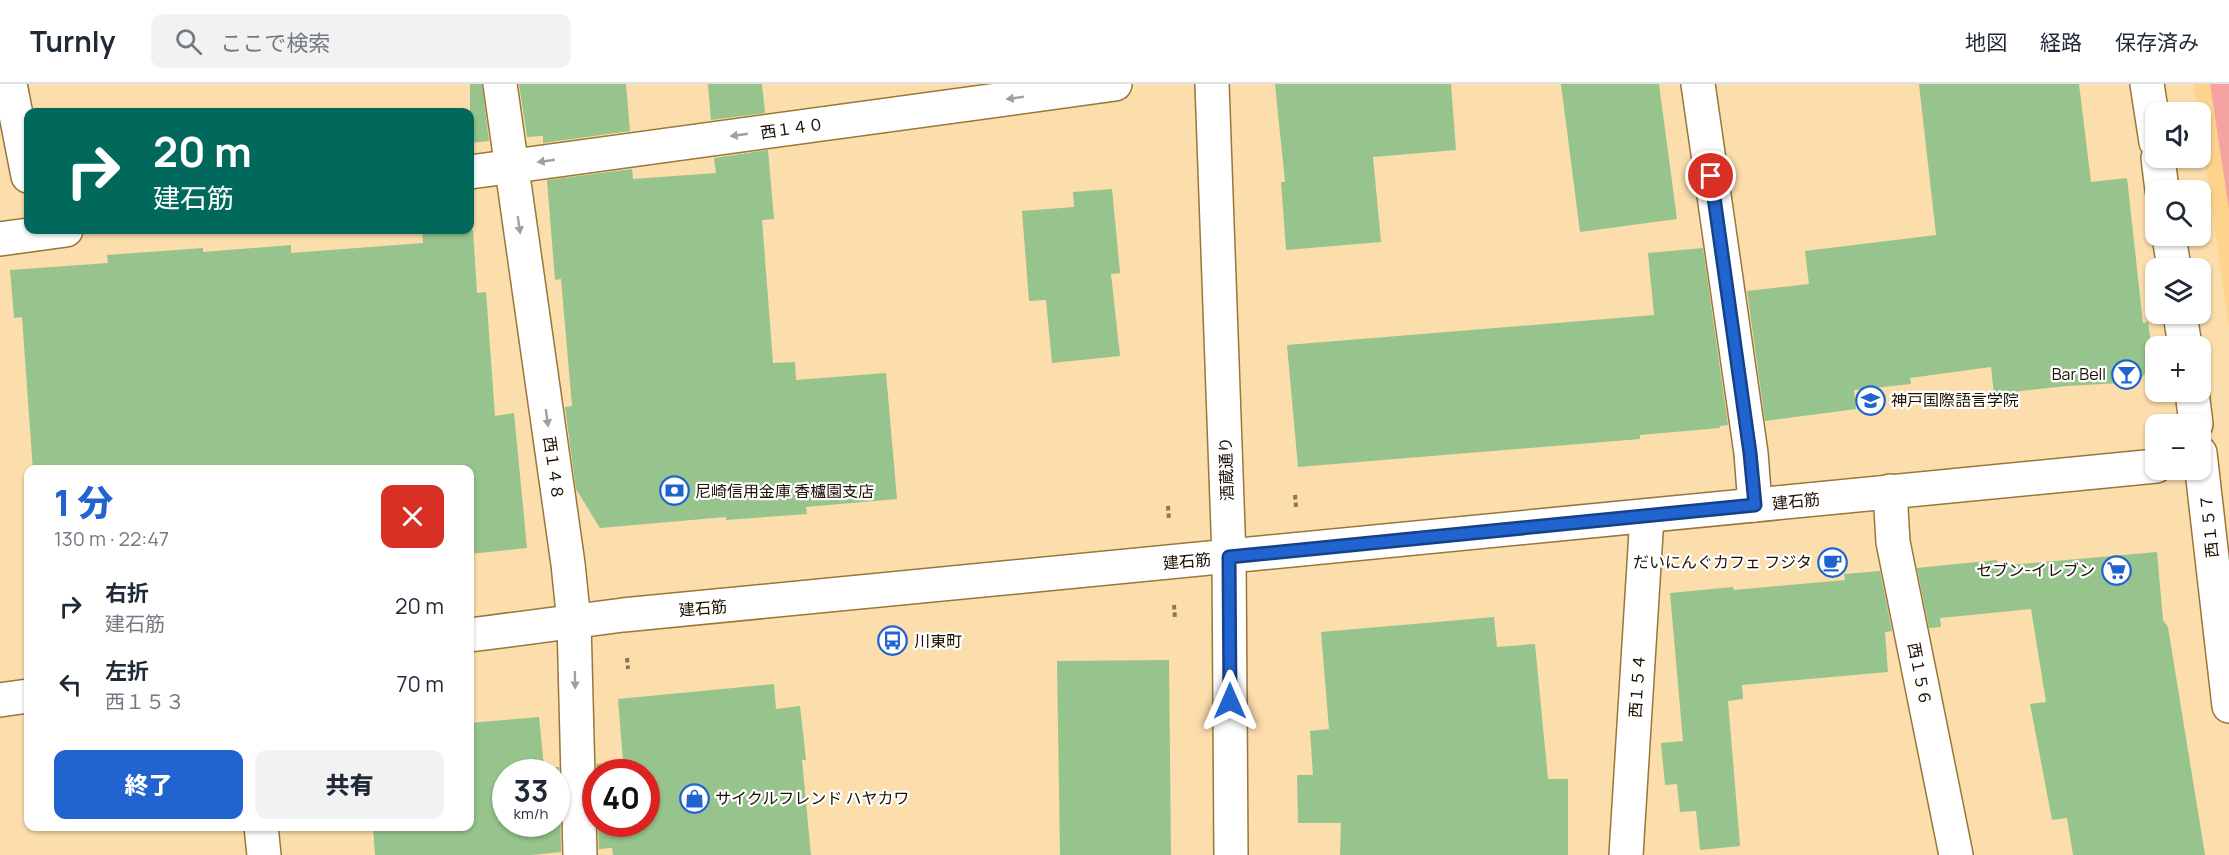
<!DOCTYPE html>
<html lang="ja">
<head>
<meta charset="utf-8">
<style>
	:root { --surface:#fff; --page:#f2f2f3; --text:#1f2937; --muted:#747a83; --line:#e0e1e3; --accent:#2164d0 }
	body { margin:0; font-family:Manrope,"Noto Sans JP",sans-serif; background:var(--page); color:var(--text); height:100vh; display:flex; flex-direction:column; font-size:22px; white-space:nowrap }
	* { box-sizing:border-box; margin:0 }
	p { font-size:20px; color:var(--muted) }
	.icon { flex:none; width:33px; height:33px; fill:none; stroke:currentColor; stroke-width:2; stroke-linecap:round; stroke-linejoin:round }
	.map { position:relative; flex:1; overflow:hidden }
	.side { position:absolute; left:24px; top:381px; width:450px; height:366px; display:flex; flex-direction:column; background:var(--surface); border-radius:12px; box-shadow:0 2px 4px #0004 }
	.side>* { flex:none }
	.guide { position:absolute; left:24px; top:24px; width:450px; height:126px; border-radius:12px; box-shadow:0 2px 4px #0004; background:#00695c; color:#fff; overflow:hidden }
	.tools { position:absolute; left:2145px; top:18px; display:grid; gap:12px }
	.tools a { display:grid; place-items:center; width:66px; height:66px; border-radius:12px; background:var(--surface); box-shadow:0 2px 4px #0004; font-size:30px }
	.speed { position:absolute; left:492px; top:675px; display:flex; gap:12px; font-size:30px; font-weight:700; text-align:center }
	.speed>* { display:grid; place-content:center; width:78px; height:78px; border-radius:50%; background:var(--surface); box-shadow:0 2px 4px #0004; line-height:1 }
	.speed small { font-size:15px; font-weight:400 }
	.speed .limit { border:9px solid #d22; background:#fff; color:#111 }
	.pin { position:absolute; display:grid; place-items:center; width:51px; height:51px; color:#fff; margin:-26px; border:3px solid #fff; border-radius:50%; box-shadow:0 2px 6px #0007 }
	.me { position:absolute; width:66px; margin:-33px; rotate:0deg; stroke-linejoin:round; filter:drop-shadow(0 0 4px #0008) }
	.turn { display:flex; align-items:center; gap:21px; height:126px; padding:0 30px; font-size:27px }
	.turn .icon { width:78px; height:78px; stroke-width:2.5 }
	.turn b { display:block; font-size:42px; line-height:51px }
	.round { display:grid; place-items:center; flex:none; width:63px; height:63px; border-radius:12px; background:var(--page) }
	.head { display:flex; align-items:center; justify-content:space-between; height:102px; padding:0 30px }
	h1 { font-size:36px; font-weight:800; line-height:45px; color:var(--accent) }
	.primary-button { display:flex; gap:12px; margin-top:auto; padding:12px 30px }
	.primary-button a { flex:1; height:69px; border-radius:12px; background:var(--accent); color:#fff; font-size:24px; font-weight:800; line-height:69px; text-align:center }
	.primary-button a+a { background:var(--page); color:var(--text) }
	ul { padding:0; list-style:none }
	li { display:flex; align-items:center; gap:18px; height:78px; padding:0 30px }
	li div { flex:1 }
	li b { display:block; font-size:22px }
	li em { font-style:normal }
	header { display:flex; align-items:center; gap:36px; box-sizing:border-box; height:84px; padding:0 30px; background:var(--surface); border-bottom:2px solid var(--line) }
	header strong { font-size:28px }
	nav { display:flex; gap:33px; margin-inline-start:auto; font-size:21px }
	.search { width:420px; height:54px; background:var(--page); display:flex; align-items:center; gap:15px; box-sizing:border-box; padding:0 21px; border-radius:12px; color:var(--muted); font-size:22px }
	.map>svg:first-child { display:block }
</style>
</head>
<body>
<header>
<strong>Turnly</strong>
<div class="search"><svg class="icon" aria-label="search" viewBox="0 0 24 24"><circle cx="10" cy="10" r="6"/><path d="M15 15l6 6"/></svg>ここで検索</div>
<nav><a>地図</a><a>経路</a><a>保存済み</a></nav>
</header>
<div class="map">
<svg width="2229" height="771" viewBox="0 0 2229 771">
	<rect width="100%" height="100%" fill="#fcddac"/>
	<polygon fill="#fed48d" points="2193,0 2229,0 2229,243 2201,49 2200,28 2198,28"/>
	<polygon fill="#f4a3a2" points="2210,0 2229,0 2229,126"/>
	<g fill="#96c48c" fill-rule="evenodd">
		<polygon points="470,0 482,0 489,57 470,59"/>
		<polygon points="519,0 626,0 630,47 543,59 543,52 527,53"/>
		<polygon points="708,0 762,0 765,29 711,36"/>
		<polygon points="1275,0 1451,0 1456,66 1373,73 1381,158 1286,166 1281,98 1285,98"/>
		<polygon points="1561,0 1659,0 1677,135 1580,148"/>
		<polygon points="1919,0 2079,0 2091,98 2127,94 2143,239 2148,238 2154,279 2138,298 2067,302 1994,310 1991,283 1910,294 1911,300 1854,306 1856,325 1765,337 1747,207 1809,200 1805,167 1936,151"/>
		<polygon points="768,66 774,135 762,136 773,279 795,278 796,296 886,289 897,415 806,423 807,430 726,436 726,433 600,444 576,405 565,323 572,322 561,195 555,196 547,96 632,85 633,95 716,89 714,74"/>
		<polygon points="1112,105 1120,189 1111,190 1120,272 1052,279 1046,216 1029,217 1022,127 1074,123 1073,108"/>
		<polygon points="422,146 473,146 477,209 486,208 495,332 514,329 527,464 470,470 470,386 33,386 22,233 14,234 10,186 108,179 107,171 203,164 203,168 291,161 291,169 423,159"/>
		<polygon points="1703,164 1728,341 1720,342 1720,344 1640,351 1640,355 1298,383 1287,261 1654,231 1648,169"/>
		<polygon points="2157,468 2163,536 2168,543 2205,771 2073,771 2067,734 2052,736 2030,620 2046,618 2031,525 1940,534 1941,543 1929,544 1917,484 1997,476 1998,482"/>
		<polygon points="1880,487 1892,547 1885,548 1888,588 1742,601 1743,615 1728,617 1740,762 1700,766 1696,727 1680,728 1677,700 1665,701 1661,659 1683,657 1670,509 1733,503 1734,506 1845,496 1844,490"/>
		<polygon points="1494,533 1497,563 1535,560 1548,695 1568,695 1568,771 1340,771 1341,739 1298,739 1297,691 1313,691 1310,647 1329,645 1321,548"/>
		<polygon points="1169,576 1171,771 1060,771 1057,577"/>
		<polygon points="774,600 776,625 800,622 806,676 802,676 811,771 613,771 612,764 599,765 598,740 646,740 646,688 597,688 596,680 623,677 618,615"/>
		<path d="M539,633l5,51 15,-1 2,85 -29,3h-157l-2,-29h97v-103zM506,688h50v52h-50z"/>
	</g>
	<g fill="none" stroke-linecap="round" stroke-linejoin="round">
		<defs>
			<g id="minor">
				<polyline points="10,0 28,92"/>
				<polyline points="500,0 568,480 574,538 580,771"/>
				<polyline points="1212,0 1229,473 1231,771"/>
				<polyline points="1698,0 1751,369 1755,421"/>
				<polyline points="2147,0 2156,58"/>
				<polyline points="2158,74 2162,106"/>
				<polyline points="470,88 1115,0"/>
				<polyline points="2169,152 2174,184"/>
				<polyline points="0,155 66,146"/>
				<polyline points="2180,230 2185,262"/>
				<polyline points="2192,308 2196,340"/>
				<polyline points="2200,369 2229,622"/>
				<polyline points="1890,407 1893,458 1956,771"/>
				<polyline points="470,551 623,531 2156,382"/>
				<polyline points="0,616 28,612"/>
				<polyline points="261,742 264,771"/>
				<polyline points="1626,771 1647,432"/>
			</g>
		</defs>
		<use href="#minor" stroke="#997639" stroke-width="36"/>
		<g stroke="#8c7655" stroke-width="4" stroke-dasharray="4.5 3" stroke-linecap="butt">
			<polyline points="1295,411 1296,423"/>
			<polyline points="1168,422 1169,436"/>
			<polyline points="1174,521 1175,535"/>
			<polyline points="627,574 628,585"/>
		</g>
		<use href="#minor" stroke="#fff" stroke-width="33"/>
	</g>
	<defs><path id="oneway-solid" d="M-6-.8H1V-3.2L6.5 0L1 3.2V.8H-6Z" transform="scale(1.5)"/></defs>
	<g fill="#a59f99">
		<use href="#oneway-solid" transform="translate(1015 14) rotate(172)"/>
		<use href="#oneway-solid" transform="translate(739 51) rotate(172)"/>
		<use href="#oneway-solid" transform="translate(546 77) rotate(172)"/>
		<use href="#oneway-solid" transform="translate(519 141) rotate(82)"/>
		<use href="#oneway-solid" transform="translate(547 334) rotate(82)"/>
		<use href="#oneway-solid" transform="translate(575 596) rotate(89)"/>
	</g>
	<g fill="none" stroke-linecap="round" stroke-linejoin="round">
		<defs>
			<polyline id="route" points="1230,617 1229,473 1755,421 1750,369 1711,92"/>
		</defs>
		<use href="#route" stroke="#154187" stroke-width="15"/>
		<use href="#route" stroke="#2164d0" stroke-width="10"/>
	</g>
	<defs>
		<symbol id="bar-ring" viewBox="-11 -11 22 22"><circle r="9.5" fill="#fff" stroke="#2164d0" stroke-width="1.5"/><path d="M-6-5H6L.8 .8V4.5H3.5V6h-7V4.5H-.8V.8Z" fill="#2164d0"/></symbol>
		<symbol id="school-ring" viewBox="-11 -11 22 22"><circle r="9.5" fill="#fff" stroke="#2164d0" stroke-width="1.5"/><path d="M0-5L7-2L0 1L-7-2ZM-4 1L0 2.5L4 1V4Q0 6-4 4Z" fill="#2164d0"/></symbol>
		<symbol id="bank-ring" viewBox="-11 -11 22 22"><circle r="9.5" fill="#fff" stroke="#2164d0" stroke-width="1.5"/><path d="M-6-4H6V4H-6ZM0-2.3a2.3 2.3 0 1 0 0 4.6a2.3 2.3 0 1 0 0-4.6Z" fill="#2164d0"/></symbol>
		<symbol id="cafe-ring" viewBox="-11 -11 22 22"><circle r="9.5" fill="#fff" stroke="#2164d0" stroke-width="1.5"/><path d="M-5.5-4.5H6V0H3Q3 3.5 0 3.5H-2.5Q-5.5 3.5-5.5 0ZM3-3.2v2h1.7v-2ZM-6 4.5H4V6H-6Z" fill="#2164d0"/></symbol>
		<symbol id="supermarket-ring" viewBox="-11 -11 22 22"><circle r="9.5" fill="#fff" stroke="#2164d0" stroke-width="1.5"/><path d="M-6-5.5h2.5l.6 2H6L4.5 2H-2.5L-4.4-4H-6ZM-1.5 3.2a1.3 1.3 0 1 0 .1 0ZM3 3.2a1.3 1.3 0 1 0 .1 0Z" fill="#2164d0"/></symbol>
		<symbol id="bus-ring" viewBox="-11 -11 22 22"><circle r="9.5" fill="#fff" stroke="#2164d0" stroke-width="1.5"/><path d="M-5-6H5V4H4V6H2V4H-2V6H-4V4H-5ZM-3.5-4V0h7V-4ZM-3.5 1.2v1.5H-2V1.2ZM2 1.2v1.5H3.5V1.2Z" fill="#2164d0"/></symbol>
		<symbol id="shop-ring" viewBox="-11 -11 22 22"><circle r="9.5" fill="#fff" stroke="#2164d0" stroke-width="1.5"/><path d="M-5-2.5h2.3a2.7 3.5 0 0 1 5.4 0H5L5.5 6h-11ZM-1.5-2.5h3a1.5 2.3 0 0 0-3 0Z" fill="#2164d0"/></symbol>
	</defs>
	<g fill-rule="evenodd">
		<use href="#bar-ring" x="2110" y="274" width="33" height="33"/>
		<use href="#school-ring" x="1854" y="300" width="33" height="33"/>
		<use href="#bank-ring" x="658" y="390" width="33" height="33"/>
		<use href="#cafe-ring" x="1816" y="462" width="33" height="33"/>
		<use href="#supermarket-ring" x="2100" y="470" width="33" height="33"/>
		<use href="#bus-ring" x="876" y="540" width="33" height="33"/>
		<use href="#shop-ring" x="678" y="698" width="33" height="33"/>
	</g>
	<g text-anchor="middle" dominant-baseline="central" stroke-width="4.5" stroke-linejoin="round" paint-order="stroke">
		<g font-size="16" fill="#1d1000" stroke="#fff">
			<text transform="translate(792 44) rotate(-8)">西１４０</text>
			<text transform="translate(554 384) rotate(82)">西１４８</text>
			<text transform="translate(1226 385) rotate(-92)">酒蔵通り</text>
			<text transform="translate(1796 417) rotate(-6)">建石筋</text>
			<text transform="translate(2209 442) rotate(-96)">西１５７</text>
			<text transform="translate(1187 477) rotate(-5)">建石筋</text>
			<text transform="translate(703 524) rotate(-5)">建石筋</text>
			<text transform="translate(1920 590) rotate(79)">西１５６</text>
			<text transform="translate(1637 602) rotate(-86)">西１５４</text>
		</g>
		<g font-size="16" fill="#1d1000" stroke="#fff" text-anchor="start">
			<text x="2106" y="290" text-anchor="end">Bar Bell</text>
			<text x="1891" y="316">神戸国際語言学院</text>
			<text x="695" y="407">尼崎信用金庫 香櫨園支店</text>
			<text x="1812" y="478" text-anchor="end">だいにんぐカフェ フジタ</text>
			<text x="2095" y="486" text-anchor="end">セブン-イレブン</text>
			<text x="914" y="557">川東町</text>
			<text x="715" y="714">サイクルフレンド ハヤカワ</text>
		</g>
	</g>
</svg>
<div class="tools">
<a><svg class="icon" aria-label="sound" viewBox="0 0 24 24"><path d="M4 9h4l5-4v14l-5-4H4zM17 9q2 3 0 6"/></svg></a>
<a><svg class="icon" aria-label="search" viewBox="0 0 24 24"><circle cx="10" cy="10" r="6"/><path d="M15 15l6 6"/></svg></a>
<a><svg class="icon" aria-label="layers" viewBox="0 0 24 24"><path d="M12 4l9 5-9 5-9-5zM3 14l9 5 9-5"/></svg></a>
<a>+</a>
<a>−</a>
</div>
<div class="speed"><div>33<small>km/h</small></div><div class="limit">40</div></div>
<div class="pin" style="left:1711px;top:92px;background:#d93025"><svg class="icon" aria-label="arrive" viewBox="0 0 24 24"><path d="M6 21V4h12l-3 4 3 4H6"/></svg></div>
<svg class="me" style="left:1230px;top:617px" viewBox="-20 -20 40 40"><path d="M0-17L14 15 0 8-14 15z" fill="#2164d0" stroke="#fff" stroke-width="4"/></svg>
<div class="guide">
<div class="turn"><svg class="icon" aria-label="right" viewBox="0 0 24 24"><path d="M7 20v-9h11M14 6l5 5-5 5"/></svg><div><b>20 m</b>建石筋</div></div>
</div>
<section class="side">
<div class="head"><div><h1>1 分</h1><p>130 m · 22:47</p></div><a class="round" style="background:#d93025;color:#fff"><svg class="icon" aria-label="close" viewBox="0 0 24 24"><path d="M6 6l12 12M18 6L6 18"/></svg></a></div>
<ul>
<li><svg class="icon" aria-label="right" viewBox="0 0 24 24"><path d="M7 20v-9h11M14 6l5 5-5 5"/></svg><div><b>右折</b><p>建石筋</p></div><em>20 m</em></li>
<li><svg class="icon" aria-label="left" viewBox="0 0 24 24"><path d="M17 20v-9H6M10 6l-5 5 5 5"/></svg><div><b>左折</b><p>西１５３</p></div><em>70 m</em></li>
</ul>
<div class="primary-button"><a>終了</a><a>共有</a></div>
</section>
</div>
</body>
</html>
